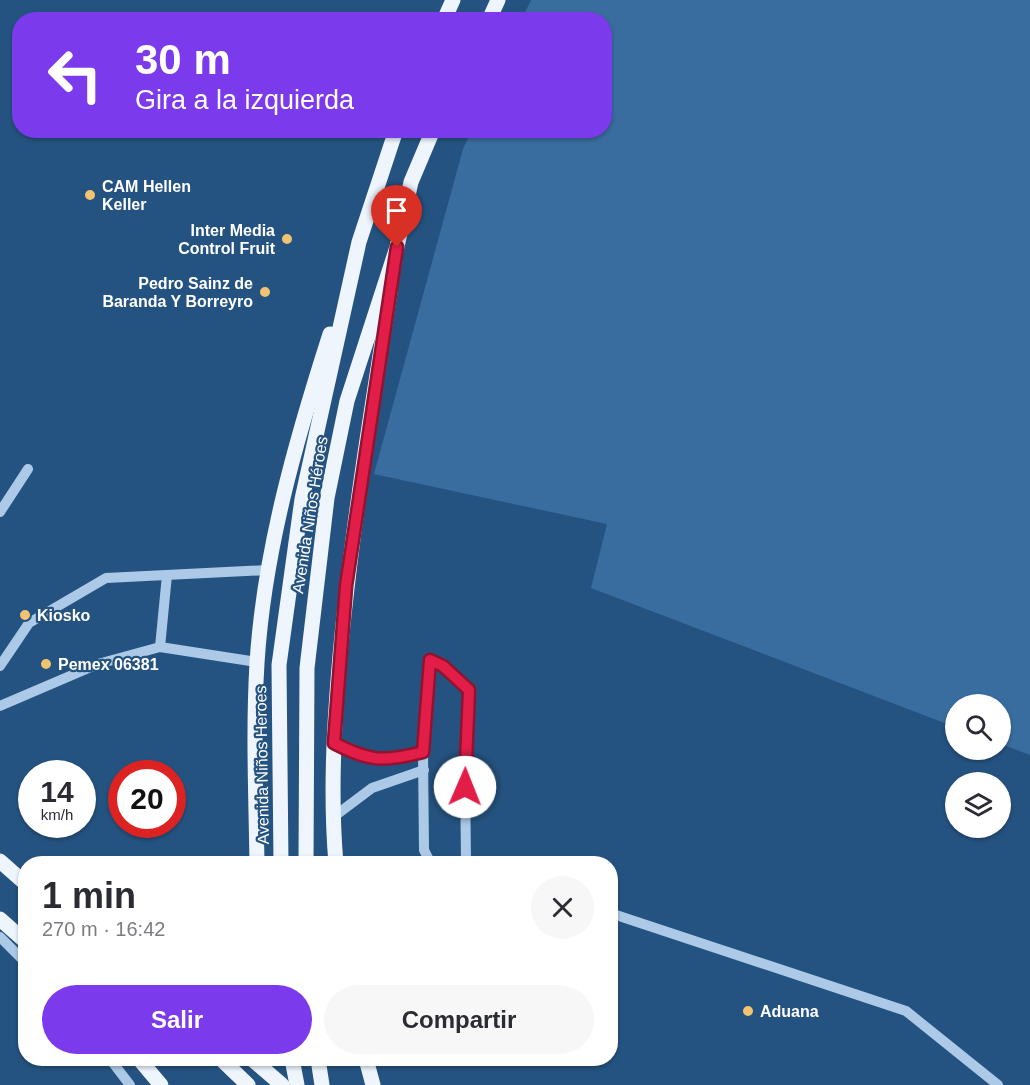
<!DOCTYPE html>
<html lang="es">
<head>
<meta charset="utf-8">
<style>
	:root { --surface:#fff; --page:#f7f7f7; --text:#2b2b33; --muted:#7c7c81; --accent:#7c3aed }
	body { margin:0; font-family:Arial,sans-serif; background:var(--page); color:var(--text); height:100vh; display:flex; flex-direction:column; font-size:22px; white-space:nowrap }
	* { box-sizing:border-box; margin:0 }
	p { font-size:20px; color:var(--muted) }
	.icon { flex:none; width:33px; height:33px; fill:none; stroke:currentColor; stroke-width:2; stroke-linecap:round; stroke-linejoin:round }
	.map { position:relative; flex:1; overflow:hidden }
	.side { position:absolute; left:18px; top:856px; width:600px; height:210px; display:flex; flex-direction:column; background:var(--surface); border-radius:24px; box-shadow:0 2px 4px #0004 }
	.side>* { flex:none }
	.hud { position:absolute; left:12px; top:12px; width:600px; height:126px; border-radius:24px; box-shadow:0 2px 4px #0004; background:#7c3aed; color:#fff; overflow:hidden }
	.buttons { position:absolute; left:945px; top:694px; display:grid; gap:12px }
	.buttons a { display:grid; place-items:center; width:66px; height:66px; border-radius:50%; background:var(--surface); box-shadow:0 2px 4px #0004; font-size:30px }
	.speed { position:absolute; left:18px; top:760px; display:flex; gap:12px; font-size:30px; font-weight:700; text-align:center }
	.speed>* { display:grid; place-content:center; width:78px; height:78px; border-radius:50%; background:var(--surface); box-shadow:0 2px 4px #0004; line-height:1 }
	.speed small { font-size:15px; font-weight:400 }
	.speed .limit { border:9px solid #d22; background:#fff; color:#111 }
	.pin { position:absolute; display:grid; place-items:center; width:51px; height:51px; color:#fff; margin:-62px -26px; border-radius:50% 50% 50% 0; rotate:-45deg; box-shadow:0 0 6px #0007 }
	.pin .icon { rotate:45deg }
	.me { position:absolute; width:66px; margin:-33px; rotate:1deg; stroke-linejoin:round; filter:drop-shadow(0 0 4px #0008) }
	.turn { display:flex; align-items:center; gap:21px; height:126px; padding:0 24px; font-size:27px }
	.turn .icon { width:78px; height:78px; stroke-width:2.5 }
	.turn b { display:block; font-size:42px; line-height:51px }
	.round { display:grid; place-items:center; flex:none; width:63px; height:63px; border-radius:32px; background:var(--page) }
	.head { display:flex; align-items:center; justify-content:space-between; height:102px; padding:0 24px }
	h1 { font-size:36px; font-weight:700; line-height:45px }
	.action { display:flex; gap:12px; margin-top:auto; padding:12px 24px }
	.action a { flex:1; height:69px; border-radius:36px; background:var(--accent); color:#fff; font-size:24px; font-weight:700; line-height:69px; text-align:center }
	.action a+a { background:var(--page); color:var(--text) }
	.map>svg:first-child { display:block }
</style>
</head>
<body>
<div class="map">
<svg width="1030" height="1085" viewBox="0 0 1030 1085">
	<rect width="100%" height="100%" fill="#255381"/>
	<polygon fill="#396d9f" points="531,0 1030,0 1030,755 1001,744 1000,705 956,705 955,727 591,588 607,524 374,474 463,149 471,131 604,130 604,20 522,19"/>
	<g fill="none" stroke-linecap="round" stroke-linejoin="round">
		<g stroke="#accae7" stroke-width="10">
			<polyline points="0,512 28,469"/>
			<polyline points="160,647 167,575"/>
			<polyline points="0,666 29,623 106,578 268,570"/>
			<polyline points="0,706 98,664 160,647 257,662"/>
			<path d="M334,743c36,19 50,19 89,9"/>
			<polyline points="332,818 372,788 424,770"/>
			<polyline points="431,864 424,850 423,752 430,660 443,666 469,690 465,768 466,864"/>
			<polyline points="610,913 906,1011 998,1085"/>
			<polyline points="0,937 26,963"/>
			<polyline points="110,1059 130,1085"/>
		</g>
		<g stroke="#eef5fd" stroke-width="15">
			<polyline points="444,20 453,0"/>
			<polyline points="489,20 498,0"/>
			<polyline points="0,861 26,884"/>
			<path d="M257,864c-1,-67 -4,-134 0,-201 7,-112 39,-223 73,-329"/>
			<polyline points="281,864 279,665 302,499 359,242 396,130"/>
			<polyline points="306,864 307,668 327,498 347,401 397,247 411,182 433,130"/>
			<path d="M336,864c-6,-70 -2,-139 4,-208 11,-122 31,-243 50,-364"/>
			<polyline points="0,919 26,942"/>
			<polyline points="139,1059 161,1085"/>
			<polyline points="221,1059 248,1085"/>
			<polyline points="252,1059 282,1085"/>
			<polyline points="292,1059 297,1085"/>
			<polyline points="318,1059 322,1085"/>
			<polyline points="366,1059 373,1085"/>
		</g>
	</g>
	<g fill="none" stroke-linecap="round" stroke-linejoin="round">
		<defs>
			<path id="route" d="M397,247l-51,339 -12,157c36,19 50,19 89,9l7,-92 13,6 26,24 -4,97"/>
		</defs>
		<use href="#route" stroke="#92132f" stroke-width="15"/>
		<use href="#route" stroke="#e11d48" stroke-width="10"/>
	</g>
	<g fill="#f0c471" stroke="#255381" stroke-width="2">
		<circle cx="90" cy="195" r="6"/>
		<circle cx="287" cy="239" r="6"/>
		<circle cx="265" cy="292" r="6"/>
		<circle cx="25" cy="615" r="6"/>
		<circle cx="46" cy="664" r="6"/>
		<circle cx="748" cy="1011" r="6"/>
	</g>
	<g text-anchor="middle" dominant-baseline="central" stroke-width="4.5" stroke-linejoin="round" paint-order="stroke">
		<g font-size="16" font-weight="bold" fill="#fff" stroke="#255381" text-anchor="start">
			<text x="102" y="186">CAM Hellen<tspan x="102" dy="18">Keller</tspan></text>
			<text x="275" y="230" text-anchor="end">Inter Media<tspan x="275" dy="18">Control Fruit</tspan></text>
			<text x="253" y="283" text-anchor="end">Pedro Sainz de<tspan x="253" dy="18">Baranda Y Borreyro</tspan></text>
			<text x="37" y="615">Kiosko</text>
			<text x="58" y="664">Pemex 06381</text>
			<text x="760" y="1011">Aduana</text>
		</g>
		<g font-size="16" fill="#fff" stroke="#255381">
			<text transform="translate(310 515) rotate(-81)">Avenida Niños Héroes</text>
			<text transform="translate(262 765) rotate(-91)">Avenida Niños Heroes</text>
		</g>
	</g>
</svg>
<div class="buttons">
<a><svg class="icon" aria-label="search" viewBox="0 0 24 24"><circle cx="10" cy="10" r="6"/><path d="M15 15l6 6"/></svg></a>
<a><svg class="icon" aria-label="layers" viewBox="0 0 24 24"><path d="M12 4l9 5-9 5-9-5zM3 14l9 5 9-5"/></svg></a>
</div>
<div class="speed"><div>14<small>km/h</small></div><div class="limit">20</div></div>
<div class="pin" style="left:397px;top:247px;background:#d93025"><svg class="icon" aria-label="arrive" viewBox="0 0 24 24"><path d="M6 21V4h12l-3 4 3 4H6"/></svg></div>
<svg class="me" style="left:465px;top:787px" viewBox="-20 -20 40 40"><circle r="19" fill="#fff"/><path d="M0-13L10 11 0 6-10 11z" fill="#e11d48"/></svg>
<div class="hud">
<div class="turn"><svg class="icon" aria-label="left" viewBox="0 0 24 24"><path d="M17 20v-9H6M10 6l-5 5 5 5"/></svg><div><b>30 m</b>Gira a la izquierda</div></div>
</div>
<section class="side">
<div class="head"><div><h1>1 min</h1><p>270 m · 16:42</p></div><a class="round"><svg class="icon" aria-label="close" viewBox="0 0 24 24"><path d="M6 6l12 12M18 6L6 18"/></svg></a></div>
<div class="action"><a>Salir</a><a>Compartir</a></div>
</section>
</div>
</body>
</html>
